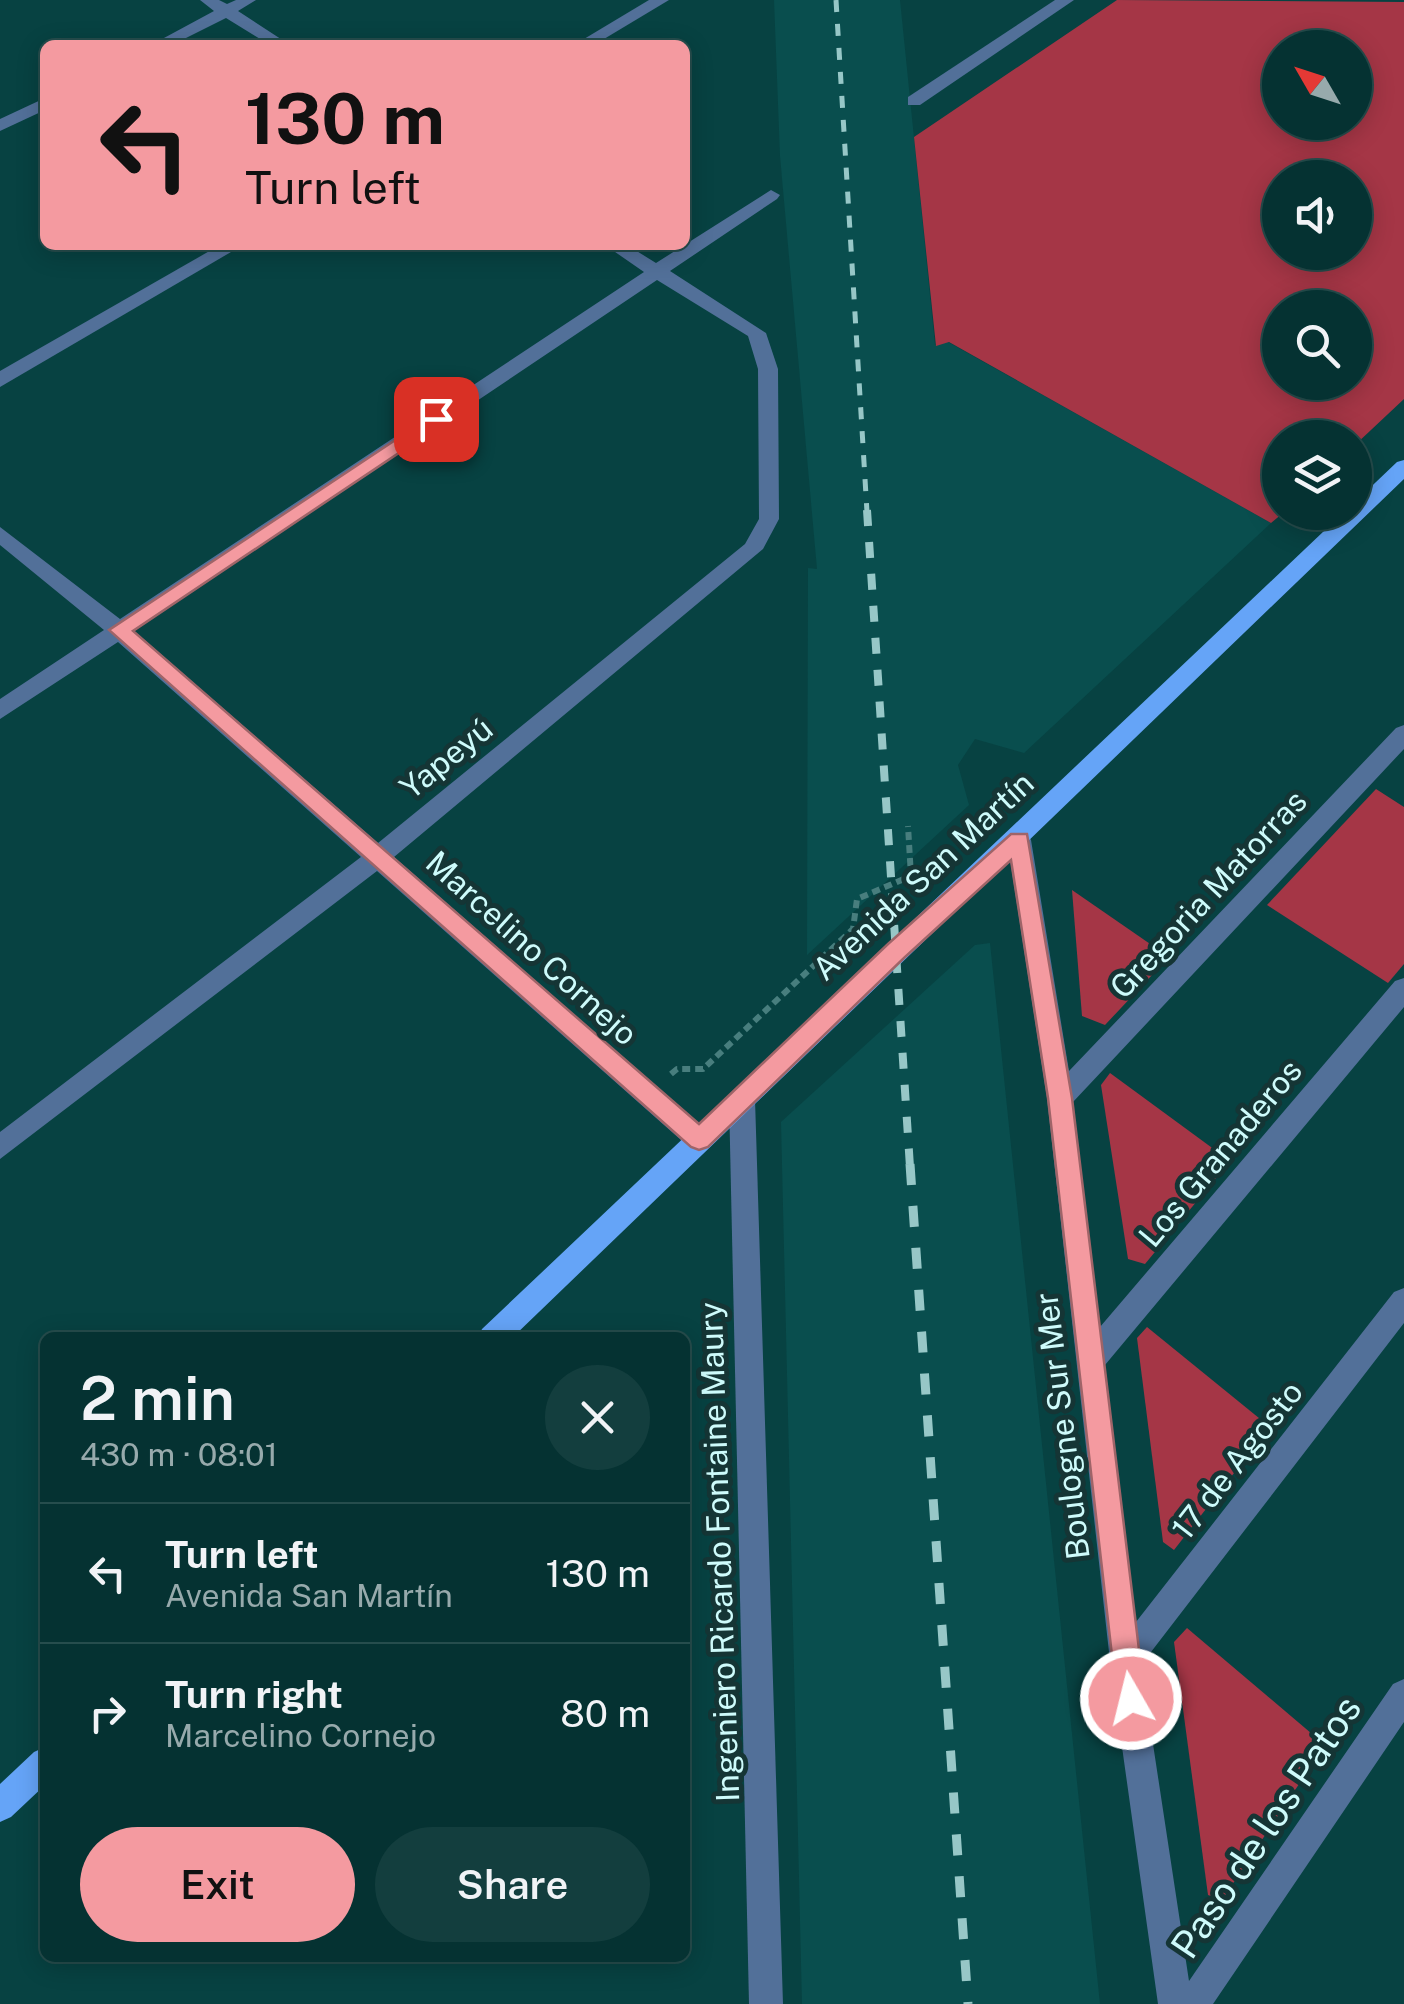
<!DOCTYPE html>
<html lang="en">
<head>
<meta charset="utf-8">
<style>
	:root { --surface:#053232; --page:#133e3e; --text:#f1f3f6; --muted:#97aaac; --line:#264d4d; --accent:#f49aa0 }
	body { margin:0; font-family:"Public Sans",sans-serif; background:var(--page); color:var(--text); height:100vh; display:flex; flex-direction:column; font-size:38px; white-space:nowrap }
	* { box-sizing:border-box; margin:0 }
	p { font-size:32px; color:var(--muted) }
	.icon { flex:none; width:55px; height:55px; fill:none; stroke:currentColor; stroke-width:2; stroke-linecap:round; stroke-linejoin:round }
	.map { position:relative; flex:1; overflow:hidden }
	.details { position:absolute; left:40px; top:1332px; width:650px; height:630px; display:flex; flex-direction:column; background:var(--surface); border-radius:15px; box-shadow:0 5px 25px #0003,0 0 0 2px var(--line) }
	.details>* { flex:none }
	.guide { position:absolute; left:40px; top:40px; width:650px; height:210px; border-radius:15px; box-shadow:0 5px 25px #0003,0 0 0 2px var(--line); background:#f49aa0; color:#111; overflow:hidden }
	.needle { width:65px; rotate:309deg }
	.tools { position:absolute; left:1262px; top:30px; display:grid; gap:20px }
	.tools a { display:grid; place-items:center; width:110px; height:110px; border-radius:50%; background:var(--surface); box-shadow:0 5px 25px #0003,0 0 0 2px var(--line); font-size:50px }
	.pin { position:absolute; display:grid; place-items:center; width:85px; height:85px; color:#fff; margin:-42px; border-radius:20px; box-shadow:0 5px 15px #0006 }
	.me { position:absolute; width:110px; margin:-55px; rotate:352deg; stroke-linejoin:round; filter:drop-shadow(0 0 8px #0008) }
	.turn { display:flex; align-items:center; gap:35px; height:210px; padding:0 40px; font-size:45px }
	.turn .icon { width:130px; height:130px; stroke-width:2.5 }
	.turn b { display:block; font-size:70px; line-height:85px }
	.round { display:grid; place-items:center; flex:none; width:105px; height:105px; border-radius:52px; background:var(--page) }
	.summary { display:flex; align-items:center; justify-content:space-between; height:170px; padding:0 40px }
	h1 { font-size:60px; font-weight:600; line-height:75px }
	.button { display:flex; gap:20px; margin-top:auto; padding:20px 40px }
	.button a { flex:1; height:115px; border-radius:60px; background:var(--accent); color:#111; font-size:40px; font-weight:600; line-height:115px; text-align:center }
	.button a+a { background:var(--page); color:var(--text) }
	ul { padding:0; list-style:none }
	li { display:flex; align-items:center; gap:30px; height:140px; padding:0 40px; border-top:2px solid var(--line) }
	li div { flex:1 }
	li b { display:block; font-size:38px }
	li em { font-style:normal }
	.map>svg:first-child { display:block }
</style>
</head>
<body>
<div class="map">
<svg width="1404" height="2004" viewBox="0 0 1404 2004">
	<rect width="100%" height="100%" fill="#074242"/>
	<g fill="#094e4e">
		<polygon points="774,0 900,0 935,345 948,342 1271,523 1024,753 975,739 958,765 969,805 807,955 808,568 817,569 780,156"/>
		<polygon points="990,943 1100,2004 802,2004 781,1122 975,945"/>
	</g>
	<g fill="#a53646" fill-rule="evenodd">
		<path d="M1117,0l287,2v397l-49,46v-7h-75l3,75 -12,10 -322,-181 -13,4 -22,-209zM1280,48h75v74h-75zM1280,178h75v74h-75zM1280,308h75v74h-75z"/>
		<polygon points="1376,789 1404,807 1404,964 1388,983 1267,905"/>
		<polygon points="1072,890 1169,957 1105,1025 1082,1016"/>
		<polygon points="1110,1073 1230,1161 1145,1264 1128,1259 1101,1085"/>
		<polygon points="1147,1327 1270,1427 1174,1550 1163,1542 1137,1338"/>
		<polygon points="1187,1628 1325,1745 1222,1900 1208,1895 1174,1642"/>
	</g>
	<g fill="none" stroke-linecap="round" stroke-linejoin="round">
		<polyline stroke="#487e7e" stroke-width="6" stroke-dasharray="8 5" stroke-linecap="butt" points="671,1074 677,1069 703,1069 853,929 857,899 911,876 908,826"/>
		<g fill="#527099" fill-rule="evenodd">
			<polygon points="200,0 219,0 227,4 236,0 256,0 238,11 290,45 270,45 226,18 172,45 151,45 214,11"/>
			<polygon points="649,0 669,0 594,45 574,45"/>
			<polygon points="1055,0 1074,0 920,105 908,105 908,97"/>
			<polygon points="45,98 45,110 0,131 0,119"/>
			<path d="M771,190l9,5 -3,4 -107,72 96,62 12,36 1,150 -16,30 -369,308 314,275 4,8 -4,8 -9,4 -9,-4 -313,-277 -377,288v-27l361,-275 -243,-215 -118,77v-20l104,-69 -104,-85v-18l120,92 524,-347 -39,-27h22l29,18zM657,280l91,56 10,33 1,150 -14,25 -367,299 -244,-212z"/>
			<polygon points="220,245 243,245 0,387 0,371"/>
			<polygon points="1404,725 1404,749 1073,1102 1100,1327 1395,981 1404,978 1404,1007 1105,1365 1136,1622 1394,1292 1404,1288 1404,1323 1141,1665 1189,1981 1393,1684 1404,1679 1404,1722 1213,2004 1158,2004 1110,1661 1047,1098 1007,840 1011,833 1027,833 1031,840 1069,1071 1396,728"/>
			<polygon points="742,1088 751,1091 755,1099 783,2004 749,2004 729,1099 733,1091"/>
		</g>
		<g fill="#65a4f7" fill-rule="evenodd">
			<polygon points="1404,460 1404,479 512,1338 478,1338 482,1329 1344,512 1355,512 1355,502 1397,462"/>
			<polygon points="45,1747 45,1785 11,1817 0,1822 0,1784 34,1752"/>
		</g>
		<polyline stroke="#97c7c7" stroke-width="5" stroke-dasharray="12 12" stroke-linecap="butt" points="836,0 867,512"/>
		<polyline stroke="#97c7c7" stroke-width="8" stroke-dasharray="16 16" stroke-linecap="butt" points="867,510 910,1167"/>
		<polyline stroke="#97c7c7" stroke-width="9" stroke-dasharray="21 21" stroke-linecap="butt" points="910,1164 968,2004"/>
	</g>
	<polygon fill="#f49aa0" stroke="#9f6468" stroke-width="2.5" points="436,413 445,419 442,424 133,631 699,1124 888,944 1011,834 1027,834 1072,1098 1145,1699 1141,1709 1131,1713 1121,1709 1117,1699 1048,1098 1011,860 904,958 708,1147 699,1150 691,1147 109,630"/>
	<g text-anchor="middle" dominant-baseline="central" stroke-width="10" stroke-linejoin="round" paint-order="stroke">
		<g font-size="32" fill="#cefbfb" stroke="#153535">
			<text transform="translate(446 758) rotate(-39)">Yapeyú</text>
			<text transform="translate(923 876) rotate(-43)">Avenida San Martín</text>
			<text transform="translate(1208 894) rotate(-47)">Gregoria Matorras</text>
			<text transform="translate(532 948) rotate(42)">Marcelino Cornejo</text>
			<text transform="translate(1220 1153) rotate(-50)">Los Granaderos</text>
			<text transform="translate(1062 1426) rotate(-97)">Boulogne Sur Mer</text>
			<text transform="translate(1237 1460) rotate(-52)">17 de Agosto</text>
			<text transform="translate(719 1552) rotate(-92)">Ingeniero Ricardo Fontaine Maury</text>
		</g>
		<g font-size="38" fill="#cefbfb" stroke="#153535">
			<text transform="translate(1266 1827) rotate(-56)">Paso de los Patos</text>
		</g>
	</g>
</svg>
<div class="tools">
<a><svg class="needle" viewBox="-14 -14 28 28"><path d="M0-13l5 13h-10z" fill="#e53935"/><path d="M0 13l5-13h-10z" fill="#97aaac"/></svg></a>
<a><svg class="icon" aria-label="sound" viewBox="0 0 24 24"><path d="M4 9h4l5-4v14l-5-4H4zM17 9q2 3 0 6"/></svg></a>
<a><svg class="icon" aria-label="search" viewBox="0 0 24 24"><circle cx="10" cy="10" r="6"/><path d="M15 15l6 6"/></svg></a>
<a><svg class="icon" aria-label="layers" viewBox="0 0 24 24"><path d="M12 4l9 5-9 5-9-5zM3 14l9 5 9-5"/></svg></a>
</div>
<div class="pin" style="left:436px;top:419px;background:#d93025"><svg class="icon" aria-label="arrive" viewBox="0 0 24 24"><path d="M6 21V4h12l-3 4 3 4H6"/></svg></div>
<svg class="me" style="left:1131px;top:1699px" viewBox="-20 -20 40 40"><circle r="17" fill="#f49aa0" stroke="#fff" stroke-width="3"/><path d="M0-11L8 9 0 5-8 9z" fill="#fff"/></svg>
<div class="guide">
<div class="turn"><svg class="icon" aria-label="left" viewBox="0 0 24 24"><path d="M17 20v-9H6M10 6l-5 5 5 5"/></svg><div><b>130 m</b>Turn left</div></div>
</div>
<section class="details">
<div class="summary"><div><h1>2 min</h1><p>430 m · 08:01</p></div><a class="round"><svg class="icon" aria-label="close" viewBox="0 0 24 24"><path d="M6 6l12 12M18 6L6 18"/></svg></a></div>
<ul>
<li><svg class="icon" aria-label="left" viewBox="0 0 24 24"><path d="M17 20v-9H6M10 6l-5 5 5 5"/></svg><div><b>Turn left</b><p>Avenida San Martín</p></div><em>130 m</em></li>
<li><svg class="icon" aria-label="right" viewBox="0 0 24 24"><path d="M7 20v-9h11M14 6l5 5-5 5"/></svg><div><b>Turn right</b><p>Marcelino Cornejo</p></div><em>80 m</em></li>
</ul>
<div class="button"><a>Exit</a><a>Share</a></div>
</section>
</div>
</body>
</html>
